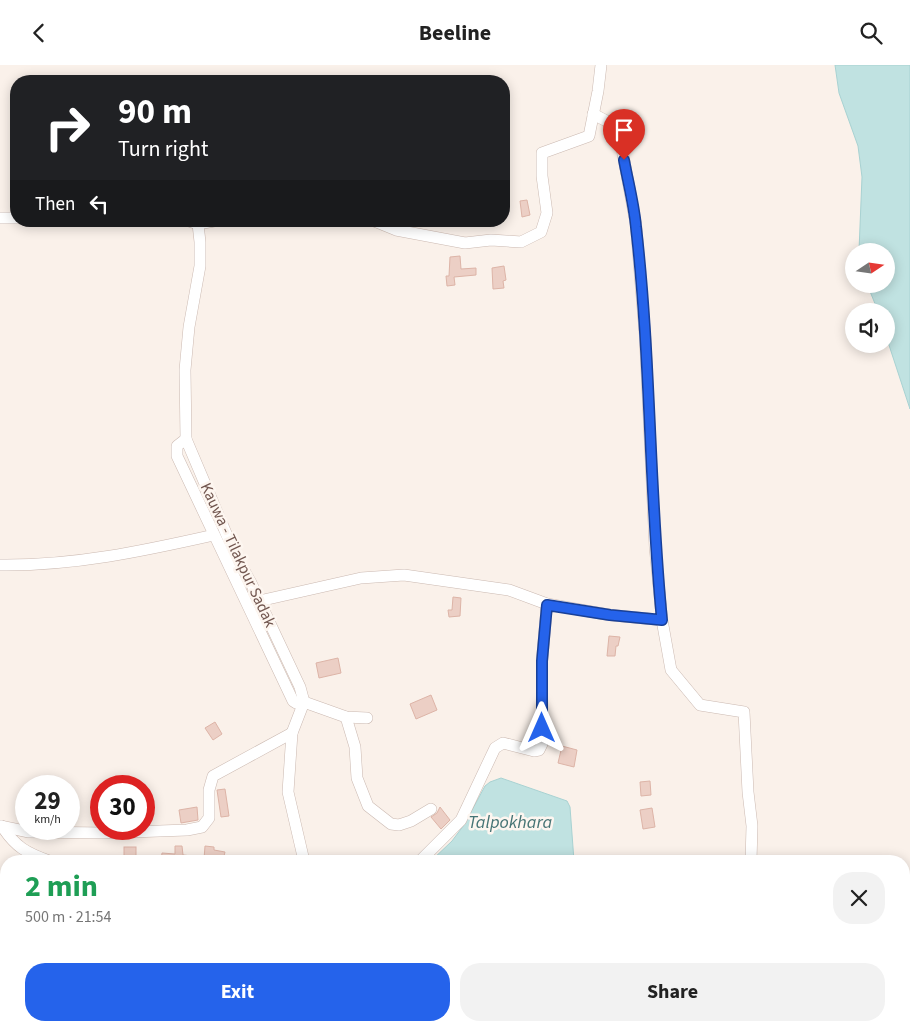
<!DOCTYPE html>
<html lang="en">
<head>
<meta charset="utf-8">
<style>
	:root { --surface:#fff; --page:#f2f2f2; --text:#222; --muted:#767676; --accent:#2563eb }
	body { margin:0; font-family:"Source Sans 3",sans-serif; background:var(--page); color:var(--text); height:100vh; display:flex; flex-direction:column; font-size:19px; white-space:nowrap }
	* { box-sizing:border-box; margin:0 }
	p { font-size:16px; color:var(--muted) }
	.icon { flex:none; width:28px; height:28px; fill:none; stroke:currentColor; stroke-width:2; stroke-linecap:round; stroke-linejoin:round }
	.map { position:relative; flex:1; overflow:hidden }
	.drawer { position:absolute; left:0px; top:790px; width:910px; height:176px; display:flex; flex-direction:column; background:var(--surface); border-radius:20px 20px 0 0; box-shadow:0 2px 12px #0003 }
	.drawer>* { flex:none }
	.hud { position:absolute; left:10px; top:10px; width:500px; height:152px; border-radius:20px; box-shadow:0 2px 12px #0003; background:#202124; color:#fff; overflow:hidden }
	.needle { width:32px; rotate:77deg }
	.tools { position:absolute; left:845px; top:178px; display:grid; gap:10px }
	.tools a { display:grid; place-items:center; width:50px; height:50px; border-radius:50%; background:var(--surface); box-shadow:0 2px 12px #0003; font-size:25px }
	.speed { position:absolute; left:15px; top:710px; display:flex; gap:10px; font-size:25px; font-weight:700; text-align:center }
	.speed>* { display:grid; place-content:center; width:65px; height:65px; border-radius:50%; background:var(--surface); box-shadow:0 2px 12px #0003; line-height:1 }
	.speed small { font-size:12px; font-weight:400 }
	.speed .limit { border:8px solid #d22; background:#fff; color:#111 }
	.pin { position:absolute; display:grid; place-items:center; width:42px; height:42px; color:#fff; margin:-51px -21px; border-radius:50% 50% 50% 0; rotate:-45deg; box-shadow:0 0 5px #0007 }
	.pin .icon { rotate:45deg }
	.me { position:absolute; width:55px; margin:-28px; rotate:0deg; stroke-linejoin:round; filter:drop-shadow(0 0 4px #0008) }
	.turn { display:flex; align-items:center; gap:18px; height:105px; padding:0 25px; font-size:22px }
	.turn .icon { width:65px; height:65px; stroke-width:2.5 }
	.turn b { display:block; font-size:35px; line-height:42px }
	.then { display:flex; align-items:center; height:48px; padding:0 25px; background:#0003; gap:10px; font-size:19px }
	.round { display:grid; place-items:center; flex:none; width:52px; height:52px; border-radius:20px; background:var(--page) }
	.head { display:flex; align-items:center; justify-content:space-between; height:85px; padding:0 25px }
	h1 { font-size:30px; font-weight:700; line-height:38px; color:#1e9e55 }
	.primary-button { display:flex; gap:10px; margin-top:auto; padding:10px 25px }
	.primary-button a { flex:1; height:58px; border-radius:20px; background:var(--accent); color:#fff; font-size:20px; font-weight:700; line-height:58px; text-align:center }
	.primary-button a+a { background:var(--page); color:var(--text) }
	header { display:flex; justify-content:space-between; align-items:center; height:65px; padding:0 25px; background:var(--surface); font-size:22px; font-weight:700 }
	.map>svg:first-child { display:block }
</style>
</head>
<body>
<header><svg class="icon" aria-label="back" viewBox="0 0 24 24"><path d="M15 5l-7 7 7 7"/></svg>Beeline<svg class="icon" aria-label="search" viewBox="0 0 24 24"><circle cx="10" cy="10" r="6"/><path d="M15 15l6 6"/></svg></header>
<div class="map">
<svg width="910" height="966" viewBox="0 0 910 966">
	<rect width="100%" height="100%" fill="#faf1ea"/>
	<g fill="#c0e2e1" stroke="#a8d2d2">
		<polygon points="835,0 910,0 910,344 886,271 886,246 878,246 867,219 886,219 886,186 859,186 862,112 858,81 839,28"/>
		<polygon points="501,713 567,736 570,742 574,796 431,796 452,776 464,760 485,721 490,717"/>
	</g>
	<g fill="#eccfc5" stroke="#ddb4a7">
		<polygon points="527,135 530,150 522,152 520,136"/>
		<polygon points="460,191 461,204 476,203 476,210 454,212 455,220 447,221 446,211 449,211 450,192"/>
		<polygon points="504,201 506,215 503,216 504,223 493,224 492,203"/>
		<polygon points="453,532 461,533 460,551 449,552 448,545 452,545"/>
		<polygon points="609,571 620,572 618,581 616,581 615,591 607,591"/>
		<polygon points="338,593 341,608 319,613 316,598"/>
		<polygon points="431,630 437,645 416,654 410,639"/>
		<polygon points="215,657 222,669 213,675 205,663"/>
		<polygon points="562,681 577,685 574,702 558,698"/>
		<polygon points="650,716 651,730 641,731 640,717"/>
		<polygon points="225,724 229,751 221,752 217,725"/>
		<polygon points="197,742 198,755 181,758 179,745"/>
		<polygon points="440,742 450,755 441,764 431,752 437,748"/>
		<polygon points="652,743 655,762 643,764 640,745"/>
		<polygon points="175,781 182,781 183,790 192,791 192,796 161,796 162,788 175,789"/>
		<polygon points="205,781 214,782 214,785 225,787 223,795 204,794"/>
		<rect x="124" y="782" width="12" height="14"/>
	</g>
	<g fill="none" stroke-linecap="round" stroke-linejoin="round">
		<defs>
			<g id="minor">
				<polyline points="593,49 618,62 636,160 645,270 655,482 662,555 671,605 700,640 744,647 748,727 752,761 751,796"/>
				<polyline points="0,153 16,153"/>
				<polyline points="189,156 198,159 214,156"/>
				<polyline points="374,156 396,165 465,178 491,175 521,177 541,167 547,148 542,111 542,88 589,71 598,26 601,0"/>
				<polyline points="198,159 200,177 200,201 189,262 185,305 186,374 234,487 251,518 300,622 304,637 292,668 288,727 304,796"/>
				<polyline points="186,374 177,381 177,391 293,636 296,638 304,637 346,652 367,653"/>
				<path d="M0,500c73,1 143,-14 214,-30"/>
				<polyline points="259,536 361,513 404,510 509,525 547,539 610,550 662,555"/>
				<polyline points="346,652 355,682 357,713 368,741 391,759 399,760 411,756 431,744"/>
				<polyline points="0,761 29,767 104,768 187,765 202,762 209,753 209,725 213,711 292,668"/>
				<path d="M2,761c13,21 25,27 47,35"/>
				<polyline points="420,796 461,755 495,683 503,678 534,686 539,685 542,679 542,596 547,539"/>
				<polyline points="195,960 197,966"/>
				<polyline points="749,960 752,966"/>
				<polyline points="346,966 346,960"/>
			</g>
		</defs>
		<use href="#minor" stroke="#cbb9b1" stroke-width="12"/>
		<use href="#minor" stroke="#fff" stroke-width="11"/>
	</g>
	<g fill="none" stroke-linecap="round" stroke-linejoin="round">
		<defs>
			<path id="route" d="M542,663v-67l5,-56 63,10 52,5c-13,-131 -11,-263 -26,-393 -2,-23 -8,-45 -12,-67"/>
		</defs>
		<use href="#route" stroke="#184099" stroke-width="12"/>
		<use href="#route" stroke="#2563eb" stroke-width="9"/>
	</g>
	<g text-anchor="middle" dominant-baseline="central" stroke-width="5" stroke-linejoin="round" paint-order="stroke">
		<g font-size="16" fill="#725750" stroke="#fdf6f0">
			<text transform="translate(238 490) rotate(65)">Kauwa - Tilakpur Sadak</text>
		</g>
		<g font-size="18" font-style="italic" fill="#467475" stroke="#fdf6f0">
			<text x="510" y="757">Talpokhara</text>
		</g>
	</g>
</svg>
<div class="tools">
<a><svg class="needle" viewBox="-14 -14 28 28"><path d="M0-13l5 13h-10z" fill="#e53935"/><path d="M0 13l5-13h-10z" fill="#767676"/></svg></a>
<a><svg class="icon" aria-label="sound" viewBox="0 0 24 24"><path d="M4 9h4l5-4v14l-5-4H4zM17 9q2 3 0 6"/></svg></a>
</div>
<div class="speed"><div>29<small>km/h</small></div><div class="limit">30</div></div>
<div class="pin" style="left:624px;top:95px;background:#d93025"><svg class="icon" aria-label="arrive" viewBox="0 0 24 24"><path d="M6 21V4h12l-3 4 3 4H6"/></svg></div>
<svg class="me" style="left:542px;top:663px" viewBox="-20 -20 40 40"><path d="M0-17L14 15 0 8-14 15z" fill="#2563eb" stroke="#fff" stroke-width="4"/></svg>
<div class="hud">
<div class="turn"><svg class="icon" aria-label="right" viewBox="0 0 24 24"><path d="M7 20v-9h11M14 6l5 5-5 5"/></svg><div><b>90 m</b>Turn right</div></div>
<div class="then">Then<svg class="icon" aria-label="left" viewBox="0 0 24 24"><path d="M17 20v-9H6M10 6l-5 5 5 5"/></svg></div>
</div>
<section class="drawer">
<div class="head"><div><h1>2 min</h1><p>500 m · 21:54</p></div><a class="round"><svg class="icon" aria-label="close" viewBox="0 0 24 24"><path d="M6 6l12 12M18 6L6 18"/></svg></a></div>
<div class="primary-button"><a>Exit</a><a>Share</a></div>
</section>
</div>
</body>
</html>
